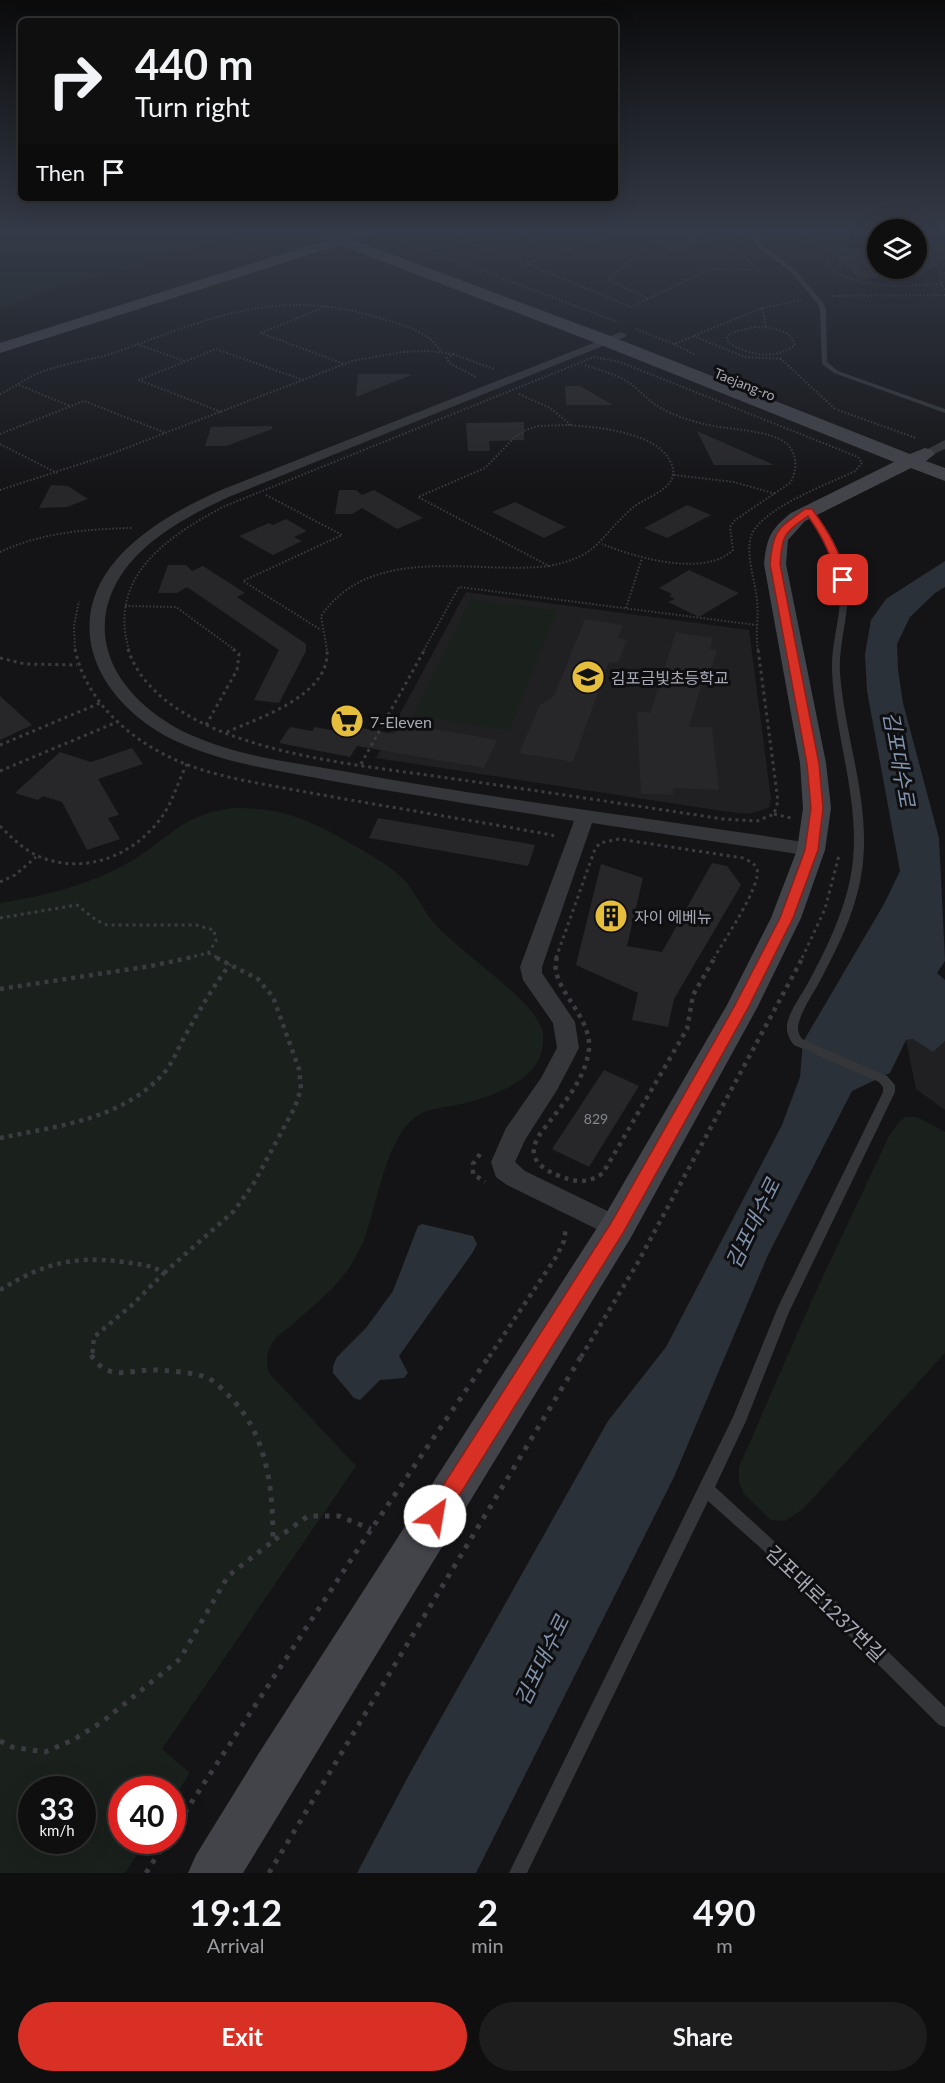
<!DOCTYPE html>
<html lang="en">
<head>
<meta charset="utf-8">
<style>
	:root { --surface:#0f0f10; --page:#1d1d1e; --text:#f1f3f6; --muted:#9b9c9f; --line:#2f2f30; --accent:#d93025 }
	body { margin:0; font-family:Lato,"Noto Sans KR",sans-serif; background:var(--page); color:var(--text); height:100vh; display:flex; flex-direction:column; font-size:22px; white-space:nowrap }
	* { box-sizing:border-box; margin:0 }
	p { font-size:20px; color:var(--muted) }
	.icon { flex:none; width:33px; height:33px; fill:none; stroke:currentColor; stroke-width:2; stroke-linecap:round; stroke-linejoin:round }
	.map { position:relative; height:1873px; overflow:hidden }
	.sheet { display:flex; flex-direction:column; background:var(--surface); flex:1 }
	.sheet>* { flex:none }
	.hud { position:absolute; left:18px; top:18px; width:600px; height:183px; border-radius:9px; box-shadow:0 6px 24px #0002,0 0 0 2px var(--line); background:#0f0f10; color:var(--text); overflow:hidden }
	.buttons { position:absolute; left:867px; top:219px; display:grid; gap:12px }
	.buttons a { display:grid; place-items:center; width:60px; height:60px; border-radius:50%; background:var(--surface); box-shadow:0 6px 24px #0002,0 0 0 2px var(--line); font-size:30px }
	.speed { position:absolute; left:18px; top:1776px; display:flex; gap:12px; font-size:30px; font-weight:700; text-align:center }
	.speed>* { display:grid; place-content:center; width:78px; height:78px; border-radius:50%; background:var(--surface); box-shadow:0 6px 24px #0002,0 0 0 2px var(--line); line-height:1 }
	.speed small { font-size:15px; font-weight:400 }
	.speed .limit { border:9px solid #d22; background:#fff; color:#111 }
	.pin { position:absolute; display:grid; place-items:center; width:51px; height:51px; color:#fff; margin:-26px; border-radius:12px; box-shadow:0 3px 9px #0006 }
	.me { position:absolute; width:66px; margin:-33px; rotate:32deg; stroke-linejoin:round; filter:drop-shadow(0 0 4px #0008) }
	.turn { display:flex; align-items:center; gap:21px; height:126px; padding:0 18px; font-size:27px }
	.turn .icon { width:78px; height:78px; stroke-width:2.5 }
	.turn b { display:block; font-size:42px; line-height:51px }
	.then { display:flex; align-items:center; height:57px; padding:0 18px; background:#0003; gap:12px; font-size:22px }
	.eta { display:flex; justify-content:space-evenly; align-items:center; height:102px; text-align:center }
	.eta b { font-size:36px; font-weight:700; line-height:42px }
	.button { display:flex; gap:12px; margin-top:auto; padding:12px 18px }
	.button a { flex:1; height:69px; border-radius:36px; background:var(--accent); color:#fff; font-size:24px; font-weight:700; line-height:69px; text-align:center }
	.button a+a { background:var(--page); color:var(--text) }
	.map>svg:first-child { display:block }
</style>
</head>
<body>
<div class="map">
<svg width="945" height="1873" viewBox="0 0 945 1873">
	<rect width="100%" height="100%" fill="#141416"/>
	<g fill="#202022">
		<polygon points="466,592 749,630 771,799 769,808 748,814 729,812 376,758"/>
		<polygon points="913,1039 933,1051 945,1041 945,1110 916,1089 906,1040"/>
	</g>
	<g fill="#1a201c" fill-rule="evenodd">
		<polygon points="0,229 253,229 125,270 45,291 0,311"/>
		<polygon points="471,599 557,611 509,730 413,715"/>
		<path d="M233,808c54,0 78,13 124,39 17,10 34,19 48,34 10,11 16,25 25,37 23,31 110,84 113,116 4,47 -50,62 -86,71 -11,2 -24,3 -35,8 -35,17 -44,89 -56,121 -3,10 -9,20 -14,29 -14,24 -39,43 -60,62 -6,5 -16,11 -20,18 -6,11 -6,19 -3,30l87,93 -194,283 28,24 -17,26 -1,-9h-50v50l24,1 -21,32h-125v-970c44,-7 89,-18 128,-40 42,-24 51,-48 105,-55zM32,1790h50v50h-50z"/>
		<polygon points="905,1117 917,1117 945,1132 945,1353 803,1509 785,1521 771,1520 744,1494 739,1482 739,1467 811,1302 889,1136 899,1122"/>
	</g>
	<g fill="#2b3138">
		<polygon points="945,561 945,587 935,593 910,617 897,644 898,670 903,703 939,838 945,961 937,973 945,980 945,1041 933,1052 913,1039 906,1040 890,1073 852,1091 768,1255 674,1477 476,1873 357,1873 410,1773 608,1421 666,1347 782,1125 800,1077 803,1042 884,904 900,871 867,691 865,654 871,620 886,599"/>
		<polygon points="422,1224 473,1236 477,1244 473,1252 399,1356 408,1373 404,1378 380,1380 360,1400 354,1398 333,1373 333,1366 337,1357 366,1328 393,1291 418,1226"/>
	</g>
	<g fill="#272729">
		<polygon points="625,229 659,229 657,232 665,236 680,230 709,240 674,251 638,239 642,238 625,232"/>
		<polygon points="945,243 945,259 916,279 916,245"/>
		<polygon points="878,247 878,278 860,279 829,250"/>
		<polygon points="358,374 410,374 411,375 356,397"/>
		<polygon points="565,386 580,386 613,405 566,405"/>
		<polygon points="524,422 524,440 489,441 490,451 468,451 466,423"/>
		<polygon points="272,426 272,429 226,446 205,446 211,427"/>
		<polygon points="697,431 774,465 714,465"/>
		<polygon points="51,485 68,486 88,499 67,507 39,508"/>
		<polygon points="339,490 356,490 362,495 374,490 423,518 397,529 362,508 352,514 335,514"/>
		<polygon points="515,502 566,527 544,538 492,512"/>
		<polygon points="687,505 711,515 667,538 644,528"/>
		<polygon points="286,519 307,531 294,537 302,541 273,555 239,536 269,523 273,525"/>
		<polygon points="168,565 186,565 192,571 203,566 245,593 237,597 306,644 306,651 279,703 254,700 279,650 187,587 177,593 158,593"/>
		<polygon points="689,570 739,593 699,617 668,602 675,599 669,596 672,594 659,588"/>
		<polygon points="585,619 623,625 618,638 627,640 618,663 609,662 573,762 519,753 540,705 554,696"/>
		<polygon points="676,632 713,638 710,649 717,650 710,673 705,672 689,727 712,727 719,790 673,788 673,795 641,794 637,711 650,713"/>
		<polygon points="0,696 32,725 0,740"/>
		<polygon points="400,723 497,740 484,768 357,746 350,757 279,743 290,727 312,731 315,727 347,733 351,726 394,734"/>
		<polygon points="132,748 143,764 98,779 119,815 108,818 120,839 87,850 62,802 43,796 38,800 15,793 60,752 91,762"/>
		<polygon points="378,818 535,845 528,866 369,838"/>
		<polygon points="712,863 727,866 741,885 674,999 668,1027 632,1020 638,993 576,965 601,864 643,878 627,946 662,952"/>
		<polygon points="604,1070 639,1086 589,1167 552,1149"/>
	</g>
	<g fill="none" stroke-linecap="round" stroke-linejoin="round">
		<g stroke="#3b3c41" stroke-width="2" stroke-dasharray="1.5 2" stroke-linecap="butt">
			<polyline points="403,229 394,233 396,238 618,322"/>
			<polyline points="471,229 460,231 459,239 533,266 631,307 710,269 758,270 734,248 740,229"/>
			<polyline points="497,229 531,239 555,253 586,243 650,230"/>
			<polyline points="788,229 803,239 832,251 835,255 827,262 834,271"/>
			<polyline points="874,229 878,230"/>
			<polyline points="935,229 945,231"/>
			<polyline points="687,230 738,235"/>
			<polyline points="831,237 836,246 878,259"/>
			<polyline points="916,239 934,244"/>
			<path d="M878,242l-27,15 -17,14c34,19 70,15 108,13"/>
			<polyline points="827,248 842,249 850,241"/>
			<polyline points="857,254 867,266"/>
			<polyline points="936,256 945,265"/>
			<polyline points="528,264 554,253"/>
			<polyline points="916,265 938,266 941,273"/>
			<polyline points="945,273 941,273 939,278 945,290"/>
			<polyline points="832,296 945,295"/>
			<polyline points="648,299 608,279 653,241"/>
			<polyline points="327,306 261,333 344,364"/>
			<polyline points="762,308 766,328"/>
			<path d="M755,327c15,1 35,1 40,18 -20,15 -47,11 -67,-3l-1,-5 3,-4z"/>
			<polyline points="636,329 674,344 762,308 801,300"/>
			<polyline points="693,336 745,357 782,359"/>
			<polyline points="137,344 184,361"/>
			<polyline points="674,344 694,354"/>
			<polyline points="453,354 494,369"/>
			<polyline points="780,358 835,409"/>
			<path d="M585,365c14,5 31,9 43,17 9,6 16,14 25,21 14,10 34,17 51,21 22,6 68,5 84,21 10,11 9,26 2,38l-55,37 -5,7 3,23c-29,28 -99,7 -131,-6"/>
			<polyline points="19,385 70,406"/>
			<path d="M0,394c15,-7 29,-18 44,-23 25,-9 51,-11 75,-20 100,-36 161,-65 268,-31 20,6 42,13 54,31"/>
			<polyline points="519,394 550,408 571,425"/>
			<polyline points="838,410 916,438"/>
			<polyline points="221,412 139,380 216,349 303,380"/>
			<path d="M568,425c29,2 90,7 103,38 3,6 3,12 0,18 -9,13 -29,18 -41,29 -33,30 -31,46 -81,56l-131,-69 67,-29 31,-32 10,-6 12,-4z"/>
			<polyline points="0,434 84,401 166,433"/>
			<polyline points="0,444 57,473"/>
			<polyline points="674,475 734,482 776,494"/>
			<polyline points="0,490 108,455 352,361 402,352 427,351 453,354 447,358 449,363 476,377"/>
			<polyline points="266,495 342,535 243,581 321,630"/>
			<path d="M0,552c43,-20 87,-23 133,-24"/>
			<polyline points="125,606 176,607 235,650"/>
			<polyline points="626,608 642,558"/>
			<polyline points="75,650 74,626 79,601"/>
			<path d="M129,650c-22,-74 39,-114 96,-144l369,-149 26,5 238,95 4,6 -7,8c-26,13 -100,39 -105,69 -3,20 5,41 7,60 2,17 -2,33 1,50"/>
			<path d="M327,650l-6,-34c51,-74 154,-41 228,-50"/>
			<polyline points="424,650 459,587 756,625"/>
		</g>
		<g stroke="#3b3c41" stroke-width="3" stroke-dasharray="3 4" stroke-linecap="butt">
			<path d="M75,649c11,53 55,91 103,112 40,17 86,23 128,31 82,15 164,28 246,43l5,4"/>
			<path d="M128,649c13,42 58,69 97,84 71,27 148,34 223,45 92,13 183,27 275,41l34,2 17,-7 4,-13 -20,-152"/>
			<polyline points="0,658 25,664 77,665"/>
			<polyline points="206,725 237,670 239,654 233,649"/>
			<path d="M227,732c34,-15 104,-37 100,-83"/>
			<polyline points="0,745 100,703"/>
			<polyline points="361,764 425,649"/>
			<polyline points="0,771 117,722"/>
			<polyline points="774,814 791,818"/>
			<path d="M0,826c12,12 24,24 40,31 45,18 93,-1 121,-39 12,-16 17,-37 26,-54"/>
			<polyline points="0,882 15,875 36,857"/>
			<polyline points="0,918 77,905 96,920 107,925 196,925 214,930 216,941 208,953 186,958"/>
			<polyline points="208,953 218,958"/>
			<path d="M556,958l39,-109 5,-6 19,-4 124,19c6,3 12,5 14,11 5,16 -34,73 -43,89"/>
			<polyline points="802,958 825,909 839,855"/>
		</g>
		<g stroke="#3b3c41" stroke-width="4.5" stroke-dasharray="4 5" stroke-linecap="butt">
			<path d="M557,957c-10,29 35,57 32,92 -3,26 -20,48 -36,68 -7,10 -17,19 -19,31 -3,18 21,27 34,31 14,4 24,2 35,-6l84,-144 6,-34 22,-38"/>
			<polyline points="0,989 151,966 193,957"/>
			<path d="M0,1138c57,-12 121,-18 163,-64 10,-11 16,-28 23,-40 14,-25 27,-47 44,-70"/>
			<polyline points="480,1154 473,1164 473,1174 485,1182"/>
			<polyline points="164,1273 234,1211 254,1183 295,1107 301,1089 299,1069 273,997 258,979 215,957"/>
			<path d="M0,1290c43,-26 73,-35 124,-28 14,2 28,3 40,11l-32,32 -38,32 -2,20"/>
			<polyline points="489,1357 556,1257 564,1241 566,1227"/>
			<polyline points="581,1357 637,1264 803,957"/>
		</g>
		<g stroke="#3b3c41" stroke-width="5" stroke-dasharray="4.5 7" stroke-linecap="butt">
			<path d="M91,1355c18,27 35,15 62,15 11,0 46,3 55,8 8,4 17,14 24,21 36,38 41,92 41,142l35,-25h31l32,13"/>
			<polyline points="0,1741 12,1747 45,1752 73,1740 102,1722 180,1659 228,1576 273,1541"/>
			<polyline points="172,1832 362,1543 490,1355"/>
			<polyline points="146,1873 167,1840"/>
			<polyline points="269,1873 582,1355"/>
		</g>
		<g fill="#35363a" fill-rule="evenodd">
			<polygon points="754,229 758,229 756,234 760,243 795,270 824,304 826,310 827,362 838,371 945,409 945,413 834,373 822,364 820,310 818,304 791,272 756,245 752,234"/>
			<path d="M806,509h6c16,20 30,43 34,69 6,32 -8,63 -6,95 6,77 39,147 16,225 -8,29 -22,56 -36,83 -7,13 -17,27 -21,41 -2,7 -1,11 3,17l85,37 8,9v7l-106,220 -43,109 -31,66 60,55 170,165v20l-6,-2 -174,-173 -57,-51 -181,372h-18l224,-456 45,-110 105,-215v-5l-4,-5 -85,-37c-5,-6 -8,-13 -7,-21 3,-14 14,-28 21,-41 15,-28 29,-56 38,-87 23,-77 -11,-149 -14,-226 -1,-30 12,-60 7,-90 -4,-27 -18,-48 -34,-69z"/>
		</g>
		<g fill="#35363a" fill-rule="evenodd">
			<polygon points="662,229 678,229 664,234 659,231"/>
			<path d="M621,332l6,3 -2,2 -394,159c-53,24 -120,60 -126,125 -4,53 42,94 86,114 49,22 105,28 157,37 105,19 210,34 315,49 34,5 68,10 102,15 17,3 36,5 53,9l3,5 -3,5 -7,1 -219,-33 -50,144v6l33,49 4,26 -22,42 -32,50 -10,22 10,9 101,49 4,8 -4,8 -9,3 -110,-54 -11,-8 -5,-15 15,-34 35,-50 16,-30 -4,-25 -30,-43 -3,-13 54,-146c-81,-13 -161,-26 -242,-40 -51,-10 -106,-17 -154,-39 -48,-22 -94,-69 -88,-125 7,-64 79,-104 131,-127z"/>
			<polygon points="945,440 945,449 925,458 918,454"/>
		</g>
		<path fill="#43444a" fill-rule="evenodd" d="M362,229h20l-2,3 -26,8 259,97 297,117 15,-6 7,2 3,4 -9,7 19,7v13l-34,-13 -106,53 -17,19 -2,24 40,199 5,45 -6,42 -24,68 -44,90 -127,231 -387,634h-55l8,-18 63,-102 345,-536 123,-212 44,-87 26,-68 6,-42 -3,-45 -36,-199c3,-27 6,-34 27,-51l103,-51 -293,-117 -261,-100 -340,108v-10l327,-103 -7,-5 2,-3 5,-1 14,4z"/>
	</g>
	<linearGradient id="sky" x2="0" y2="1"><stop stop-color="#0b0b0c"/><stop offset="0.47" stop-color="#343a47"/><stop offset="1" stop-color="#343a47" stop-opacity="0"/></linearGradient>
	<rect width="945" height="491" fill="url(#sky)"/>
	<path fill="#d93025" stroke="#8d1f18" stroke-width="1.5" d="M805,509h7c18,25 27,42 36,71l-5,3 -5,-3c-7,-25 -15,-43 -30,-64 -24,17 -26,19 -28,48l39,200 4,44 -5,42 -25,68 -45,90 -125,225 -181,290 -7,3 -7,-3 -3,-7 3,-7 183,-286 123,-216 46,-89 25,-68 6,-42 -4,-44 -37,-200c3,-35 8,-35 35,-55z"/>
	<defs>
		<symbol id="school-disc" viewBox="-11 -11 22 22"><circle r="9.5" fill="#e5be3d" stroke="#0f0f11"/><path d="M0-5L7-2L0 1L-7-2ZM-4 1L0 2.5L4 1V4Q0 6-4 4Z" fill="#111"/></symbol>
		<symbol id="supermarket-disc" viewBox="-11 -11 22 22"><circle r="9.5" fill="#e5be3d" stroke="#0f0f11"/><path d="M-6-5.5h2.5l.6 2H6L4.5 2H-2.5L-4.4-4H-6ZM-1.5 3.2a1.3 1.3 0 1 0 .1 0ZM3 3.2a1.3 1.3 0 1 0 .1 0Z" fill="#111"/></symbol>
		<symbol id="building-disc" viewBox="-11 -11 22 22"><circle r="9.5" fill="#e5be3d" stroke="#0f0f11"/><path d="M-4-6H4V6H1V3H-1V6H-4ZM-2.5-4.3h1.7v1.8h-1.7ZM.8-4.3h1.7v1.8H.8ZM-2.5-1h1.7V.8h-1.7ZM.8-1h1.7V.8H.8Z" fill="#111"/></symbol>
	</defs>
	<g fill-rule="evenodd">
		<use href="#school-disc" x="569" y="658" width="38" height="38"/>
		<use href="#supermarket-disc" x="328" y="702" width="38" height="38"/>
		<use href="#building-disc" x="592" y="897" width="38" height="38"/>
	</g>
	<g text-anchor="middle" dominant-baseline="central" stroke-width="6" stroke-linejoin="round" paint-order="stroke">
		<g font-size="14" fill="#a7aab5" stroke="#0f0f11">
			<text transform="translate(745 384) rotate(22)">Taejang-ro</text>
		</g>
		<g font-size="14" fill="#868891">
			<text x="596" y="1118">829</text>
		</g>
		<g font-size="16" fill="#a7aab5" stroke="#0f0f11" text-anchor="start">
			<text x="611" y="677">김포금빛초등학교</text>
			<text x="370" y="721">7-Eleven</text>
			<text x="634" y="916">자이 에베뉴</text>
		</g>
		<g font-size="20" fill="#a7aab5" stroke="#0f0f11">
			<text transform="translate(826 1603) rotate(44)">김포대로1237번길</text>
		</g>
		<g font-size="21" font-style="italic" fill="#8094ae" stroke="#0f0f11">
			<text transform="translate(900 759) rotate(80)">김포대수로</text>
			<text transform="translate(752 1223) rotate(-64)">김포대수로</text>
			<text transform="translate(541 1660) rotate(-64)">김포대수로</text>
		</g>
	</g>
</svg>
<div class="buttons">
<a><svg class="icon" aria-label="layers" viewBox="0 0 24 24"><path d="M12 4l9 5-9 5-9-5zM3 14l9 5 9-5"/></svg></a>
</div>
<div class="speed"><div>33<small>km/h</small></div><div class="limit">40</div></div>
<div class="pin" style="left:843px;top:580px;background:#d93025"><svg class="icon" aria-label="arrive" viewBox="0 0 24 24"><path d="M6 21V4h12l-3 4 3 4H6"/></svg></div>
<svg class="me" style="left:435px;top:1516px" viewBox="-20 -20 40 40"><circle r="19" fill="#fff"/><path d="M0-13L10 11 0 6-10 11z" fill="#d93025"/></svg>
<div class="hud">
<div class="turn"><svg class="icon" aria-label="right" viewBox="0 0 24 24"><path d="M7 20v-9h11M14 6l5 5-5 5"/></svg><div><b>440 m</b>Turn right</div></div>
<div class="then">Then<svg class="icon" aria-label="arrive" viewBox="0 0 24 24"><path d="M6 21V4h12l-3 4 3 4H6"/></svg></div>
</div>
</div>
<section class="sheet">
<div class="eta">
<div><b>19:12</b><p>Arrival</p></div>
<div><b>2</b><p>min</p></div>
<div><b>490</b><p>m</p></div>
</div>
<div class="button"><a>Exit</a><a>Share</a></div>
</section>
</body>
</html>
